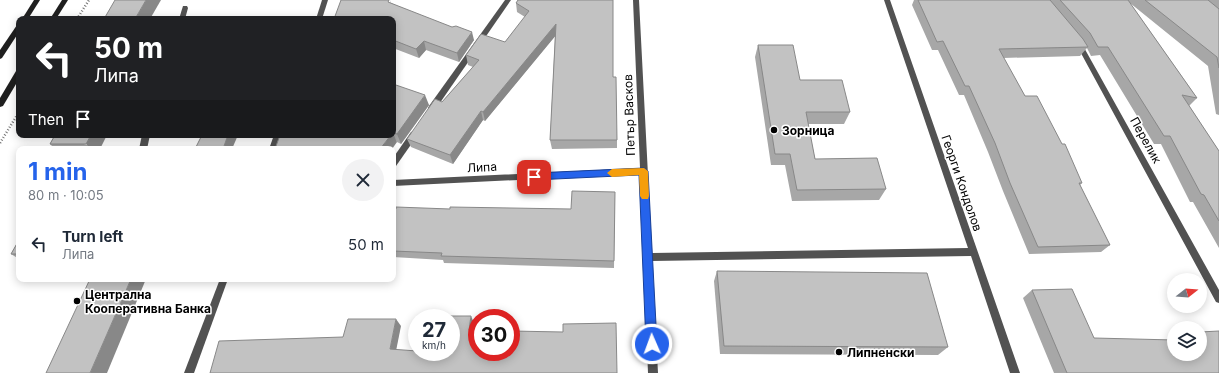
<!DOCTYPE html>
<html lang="en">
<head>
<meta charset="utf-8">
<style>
	:root { --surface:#fff; --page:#f2f2f3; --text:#1f2937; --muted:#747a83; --accent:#2563eb }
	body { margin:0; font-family:Inter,sans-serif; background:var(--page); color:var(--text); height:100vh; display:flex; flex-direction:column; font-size:15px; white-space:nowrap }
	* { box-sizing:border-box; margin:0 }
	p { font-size:13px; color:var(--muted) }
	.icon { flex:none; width:22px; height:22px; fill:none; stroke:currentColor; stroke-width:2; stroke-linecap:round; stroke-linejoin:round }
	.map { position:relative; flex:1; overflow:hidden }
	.side { position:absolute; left:16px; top:146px; width:380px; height:136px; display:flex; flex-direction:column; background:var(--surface); border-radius:8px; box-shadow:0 2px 10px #0003 }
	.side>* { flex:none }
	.top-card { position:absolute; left:16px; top:16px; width:380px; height:122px; border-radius:8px; box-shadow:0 2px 10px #0003; background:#202124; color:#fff; overflow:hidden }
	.needle { width:26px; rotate:73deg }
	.tools { position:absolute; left:1167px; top:273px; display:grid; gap:8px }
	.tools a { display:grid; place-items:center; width:40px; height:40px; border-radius:50%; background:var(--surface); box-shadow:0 2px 10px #0003; font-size:20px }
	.speed { position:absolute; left:408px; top:309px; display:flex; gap:8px; font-size:20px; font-weight:700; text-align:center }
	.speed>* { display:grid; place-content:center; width:52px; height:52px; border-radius:50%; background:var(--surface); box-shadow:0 2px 10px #0003; line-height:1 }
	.speed small { font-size:10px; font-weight:400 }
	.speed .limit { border:6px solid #d22; background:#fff; color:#111 }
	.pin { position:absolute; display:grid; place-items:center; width:34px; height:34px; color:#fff; margin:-17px; border-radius:8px; box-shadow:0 2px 6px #0006 }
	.me { position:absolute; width:44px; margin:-22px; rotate:358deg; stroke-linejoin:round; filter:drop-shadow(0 0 3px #0008) }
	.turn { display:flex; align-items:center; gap:14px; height:84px; padding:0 12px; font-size:18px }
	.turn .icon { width:52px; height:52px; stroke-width:2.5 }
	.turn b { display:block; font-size:28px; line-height:34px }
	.then { display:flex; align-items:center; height:38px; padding:0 12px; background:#0003; gap:8px; font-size:15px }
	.round { display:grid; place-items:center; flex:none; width:42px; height:42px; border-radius:21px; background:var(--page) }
	.headline { display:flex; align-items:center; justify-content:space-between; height:68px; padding:0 12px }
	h1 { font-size:24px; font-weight:700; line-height:30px; color:var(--accent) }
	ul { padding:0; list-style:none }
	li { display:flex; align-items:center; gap:12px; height:60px; padding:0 12px }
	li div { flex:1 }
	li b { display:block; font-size:15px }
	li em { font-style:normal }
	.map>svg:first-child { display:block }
</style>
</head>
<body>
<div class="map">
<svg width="1219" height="373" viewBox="0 0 1219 373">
	<rect width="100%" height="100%" fill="#fff"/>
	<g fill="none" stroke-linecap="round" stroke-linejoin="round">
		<g stroke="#747474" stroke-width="2.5" stroke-dasharray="1 2" stroke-linecap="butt">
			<polyline points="77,19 89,0"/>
			<polyline points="0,143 19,112"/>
		</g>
		<g fill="#525252" fill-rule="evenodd">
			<polygon points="322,0 328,0 322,19 316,19"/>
			<polygon points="505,0 511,0 435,110 429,110 428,108 429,106"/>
			<polygon points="633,0 639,0 652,253 968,248 884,0 890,0 1020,373 1010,373 971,256 652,261 658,373 648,373 640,174 393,186 393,180 640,168"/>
			<polygon points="183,6 187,6 188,8 185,19 179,19"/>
			<polygon points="1077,42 1081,42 1082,44 1219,290 1219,303 1216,302 1076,44"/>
			<polygon points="414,131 417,132 418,134 417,136 396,166 393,167 393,158 411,132"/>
			<polygon points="142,135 150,135 147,149 139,149"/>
			<polygon points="274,135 282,135 277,149 269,149"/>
			<polygon points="220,279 228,279 194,373 184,373"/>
		</g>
		<g fill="#1f1f1f" fill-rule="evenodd">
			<polygon points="34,0 40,0 28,19 22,19"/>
			<polygon points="62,0 68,0 56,19 50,19"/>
			<polygon points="17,25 19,25 19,32 2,58 0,59 0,50"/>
			<polygon points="19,70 19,79 3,106 0,107 0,98 16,71"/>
		</g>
	</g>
	<g fill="#a7a7a7">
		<polygon points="390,0 391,3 474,40 459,62 426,50 419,58 393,48 393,19"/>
		<polygon points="518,0 613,77 617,140 617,148 552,149 550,140 555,36 485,121 483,120 453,164 411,147 407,139 442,102 473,67 468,65 466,55 505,42 525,17 517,12 516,3"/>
		<polygon points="914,0 1219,0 1219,115 1216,114 1208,66 1130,3 1197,98 1189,106 1219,151 1219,248 1193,202 1190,202 1161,144 1154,144 1100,55 1091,56 1087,48 1080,56 1003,58 1025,96 1082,183 1080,185 1110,245 1101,252 1029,254 1003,191 988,152 964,95 959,95 938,50 932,50 912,5"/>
		<polygon points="758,45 800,80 850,112 844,124 808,124 815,159 886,189 879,200 792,201 785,165 771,165 755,57"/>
		<polygon points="393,84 429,105 401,144 397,142 393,135"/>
		<polygon points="55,135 100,149 55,149 50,144"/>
		<polygon points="615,192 614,268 444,263 443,260 393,257 393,209 571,209"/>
		<polygon points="19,240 19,259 11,254"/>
		<polygon points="717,271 948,347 938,355 720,354 714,281"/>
		<polygon points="1032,290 1094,338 1174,354 1219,373 1054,373 1023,298"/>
	</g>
	<g fill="#888">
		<polygon points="146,0 161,0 150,19 135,19"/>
		<polygon points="556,24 557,34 485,121 483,112"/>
		<polygon points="472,32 474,40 459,62 457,53"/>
		<polygon points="424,41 426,50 419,58 416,49"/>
		<polygon points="425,95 429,105 401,144 397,134"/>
		<polygon points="481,111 483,120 453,164 450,155"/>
		<polygon points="393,133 397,142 392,149 380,149 391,135 393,135"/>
		<polygon points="91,135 107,135 100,149 91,149 86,144"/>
		<polygon points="228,135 238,135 232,149 223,149"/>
		<polygon points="131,279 146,279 107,373 90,373"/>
		<polygon points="471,316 474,323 472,337 469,330"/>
		<polygon points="396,319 401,326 395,356 390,349"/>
	</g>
	<g fill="#c2c2c2" stroke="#888">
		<polygon points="115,0 146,0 135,19 104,19"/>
		<polygon points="341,0 389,0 388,2 452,27 456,26 472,32 457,53 424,41 416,49 393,40 393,19 334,19"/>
		<polygon points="518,0 613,0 613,77 616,77 617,140 550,140 556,24 483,112 481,111 450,155 407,139 435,99 442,102 479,60 466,55 481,34 505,42 529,11 516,3"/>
		<polygon points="918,0 1050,0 1083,39 1088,47 999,49 1025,96 1037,96 1062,144 1065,144 1082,183 1079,183 1110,245 1038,247 1010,183 995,143 969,86 965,86 943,41 937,42"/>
		<polygon points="1060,0 1128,0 1197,98 1182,95 1219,151 1219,221 1204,195 1201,194 1170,136 1164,136 1108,47 1098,47 1090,33"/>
		<polygon points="1145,0 1208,0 1219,9 1219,68 1217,57"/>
		<polygon points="758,45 793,45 800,80 842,80 850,112 806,112 815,159 877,158 886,189 797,190 790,154 775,154"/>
		<polygon points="393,84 425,95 397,134 393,133"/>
		<polygon points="55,135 91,135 86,144 50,144"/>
		<polygon points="202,135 228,135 223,149 195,149"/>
		<polygon points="280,135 391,135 380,149 275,149"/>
		<polygon points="572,191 615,192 614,261 441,256 442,253 393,251 393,209 396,209 396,207 450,209 450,207 571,209"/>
		<polygon points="19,240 19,254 11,254"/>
		<polygon points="717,271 927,273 948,347 724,346"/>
		<polygon points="90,279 131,279 90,373 46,373"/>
		<polygon points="1072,289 1094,338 1174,340 1174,354 1200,354 1200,332 1219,331 1219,373 1067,373 1032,290"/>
		<polygon points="443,316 471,316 469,330 477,331 477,352 511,352 511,331 563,332 563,324 616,323 617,373 210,373 219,341 343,337 348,319 396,319 390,349 417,351 417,352 436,353 436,352 451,352 451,318 443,318"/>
	</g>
	<polygon fill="#2563eb" stroke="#184099" points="644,168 648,171 657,344 655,348 652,349 648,348 646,344 639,175 534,180 529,177 534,173"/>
	<polygon fill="#f59e0b" points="644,168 648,171 649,196 648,199 642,199 640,196 639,175 612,177 607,173 612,169"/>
	<g fill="#000" stroke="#fff" stroke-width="1.5">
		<circle cx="774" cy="130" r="4"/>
		<circle cx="77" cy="301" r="4"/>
		<circle cx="839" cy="352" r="4"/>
	</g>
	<g text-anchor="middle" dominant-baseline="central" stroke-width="3" stroke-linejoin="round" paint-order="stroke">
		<g font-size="12" fill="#000" stroke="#fff">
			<text transform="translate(629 115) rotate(-92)">Петър Васков</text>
			<text transform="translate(1146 140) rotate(61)">Перелик</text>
			<text transform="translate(482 167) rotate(-3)">Липа</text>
			<text transform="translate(962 183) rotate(71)">Георги Кондолов</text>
		</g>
		<g font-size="12" font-weight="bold" fill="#000" stroke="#fff" text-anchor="start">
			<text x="782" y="130">Зорница</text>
			<text x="85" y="294">Централна<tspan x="85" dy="14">Кооперативна Банка</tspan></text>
			<text x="847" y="352">Липненски</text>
		</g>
	</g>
</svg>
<div class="tools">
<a><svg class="needle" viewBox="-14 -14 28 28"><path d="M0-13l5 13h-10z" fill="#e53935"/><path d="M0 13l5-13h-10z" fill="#747a83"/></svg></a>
<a><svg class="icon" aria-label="layers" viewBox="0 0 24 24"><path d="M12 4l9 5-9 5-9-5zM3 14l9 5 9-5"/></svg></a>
</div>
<div class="speed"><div>27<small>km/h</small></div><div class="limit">30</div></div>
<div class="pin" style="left:534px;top:177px;background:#d93025"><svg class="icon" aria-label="arrive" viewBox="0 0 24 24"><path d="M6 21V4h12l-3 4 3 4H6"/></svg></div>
<svg class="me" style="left:652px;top:344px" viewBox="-20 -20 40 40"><circle r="17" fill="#2563eb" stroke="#fff" stroke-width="3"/><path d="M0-11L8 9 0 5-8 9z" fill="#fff"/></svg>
<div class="top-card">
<div class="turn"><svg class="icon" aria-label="left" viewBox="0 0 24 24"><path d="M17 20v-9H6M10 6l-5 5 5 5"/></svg><div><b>50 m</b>Липа</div></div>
<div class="then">Then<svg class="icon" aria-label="arrive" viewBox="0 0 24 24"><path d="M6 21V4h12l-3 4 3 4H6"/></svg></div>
</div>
<section class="side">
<div class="headline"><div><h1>1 min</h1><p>80 m · 10:05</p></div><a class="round"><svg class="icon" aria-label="close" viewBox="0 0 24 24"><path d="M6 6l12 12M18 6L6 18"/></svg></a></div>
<ul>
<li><svg class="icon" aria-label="left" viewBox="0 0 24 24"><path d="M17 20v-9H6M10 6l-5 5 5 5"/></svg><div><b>Turn left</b><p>Липа</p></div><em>50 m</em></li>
</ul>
</section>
</div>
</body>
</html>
